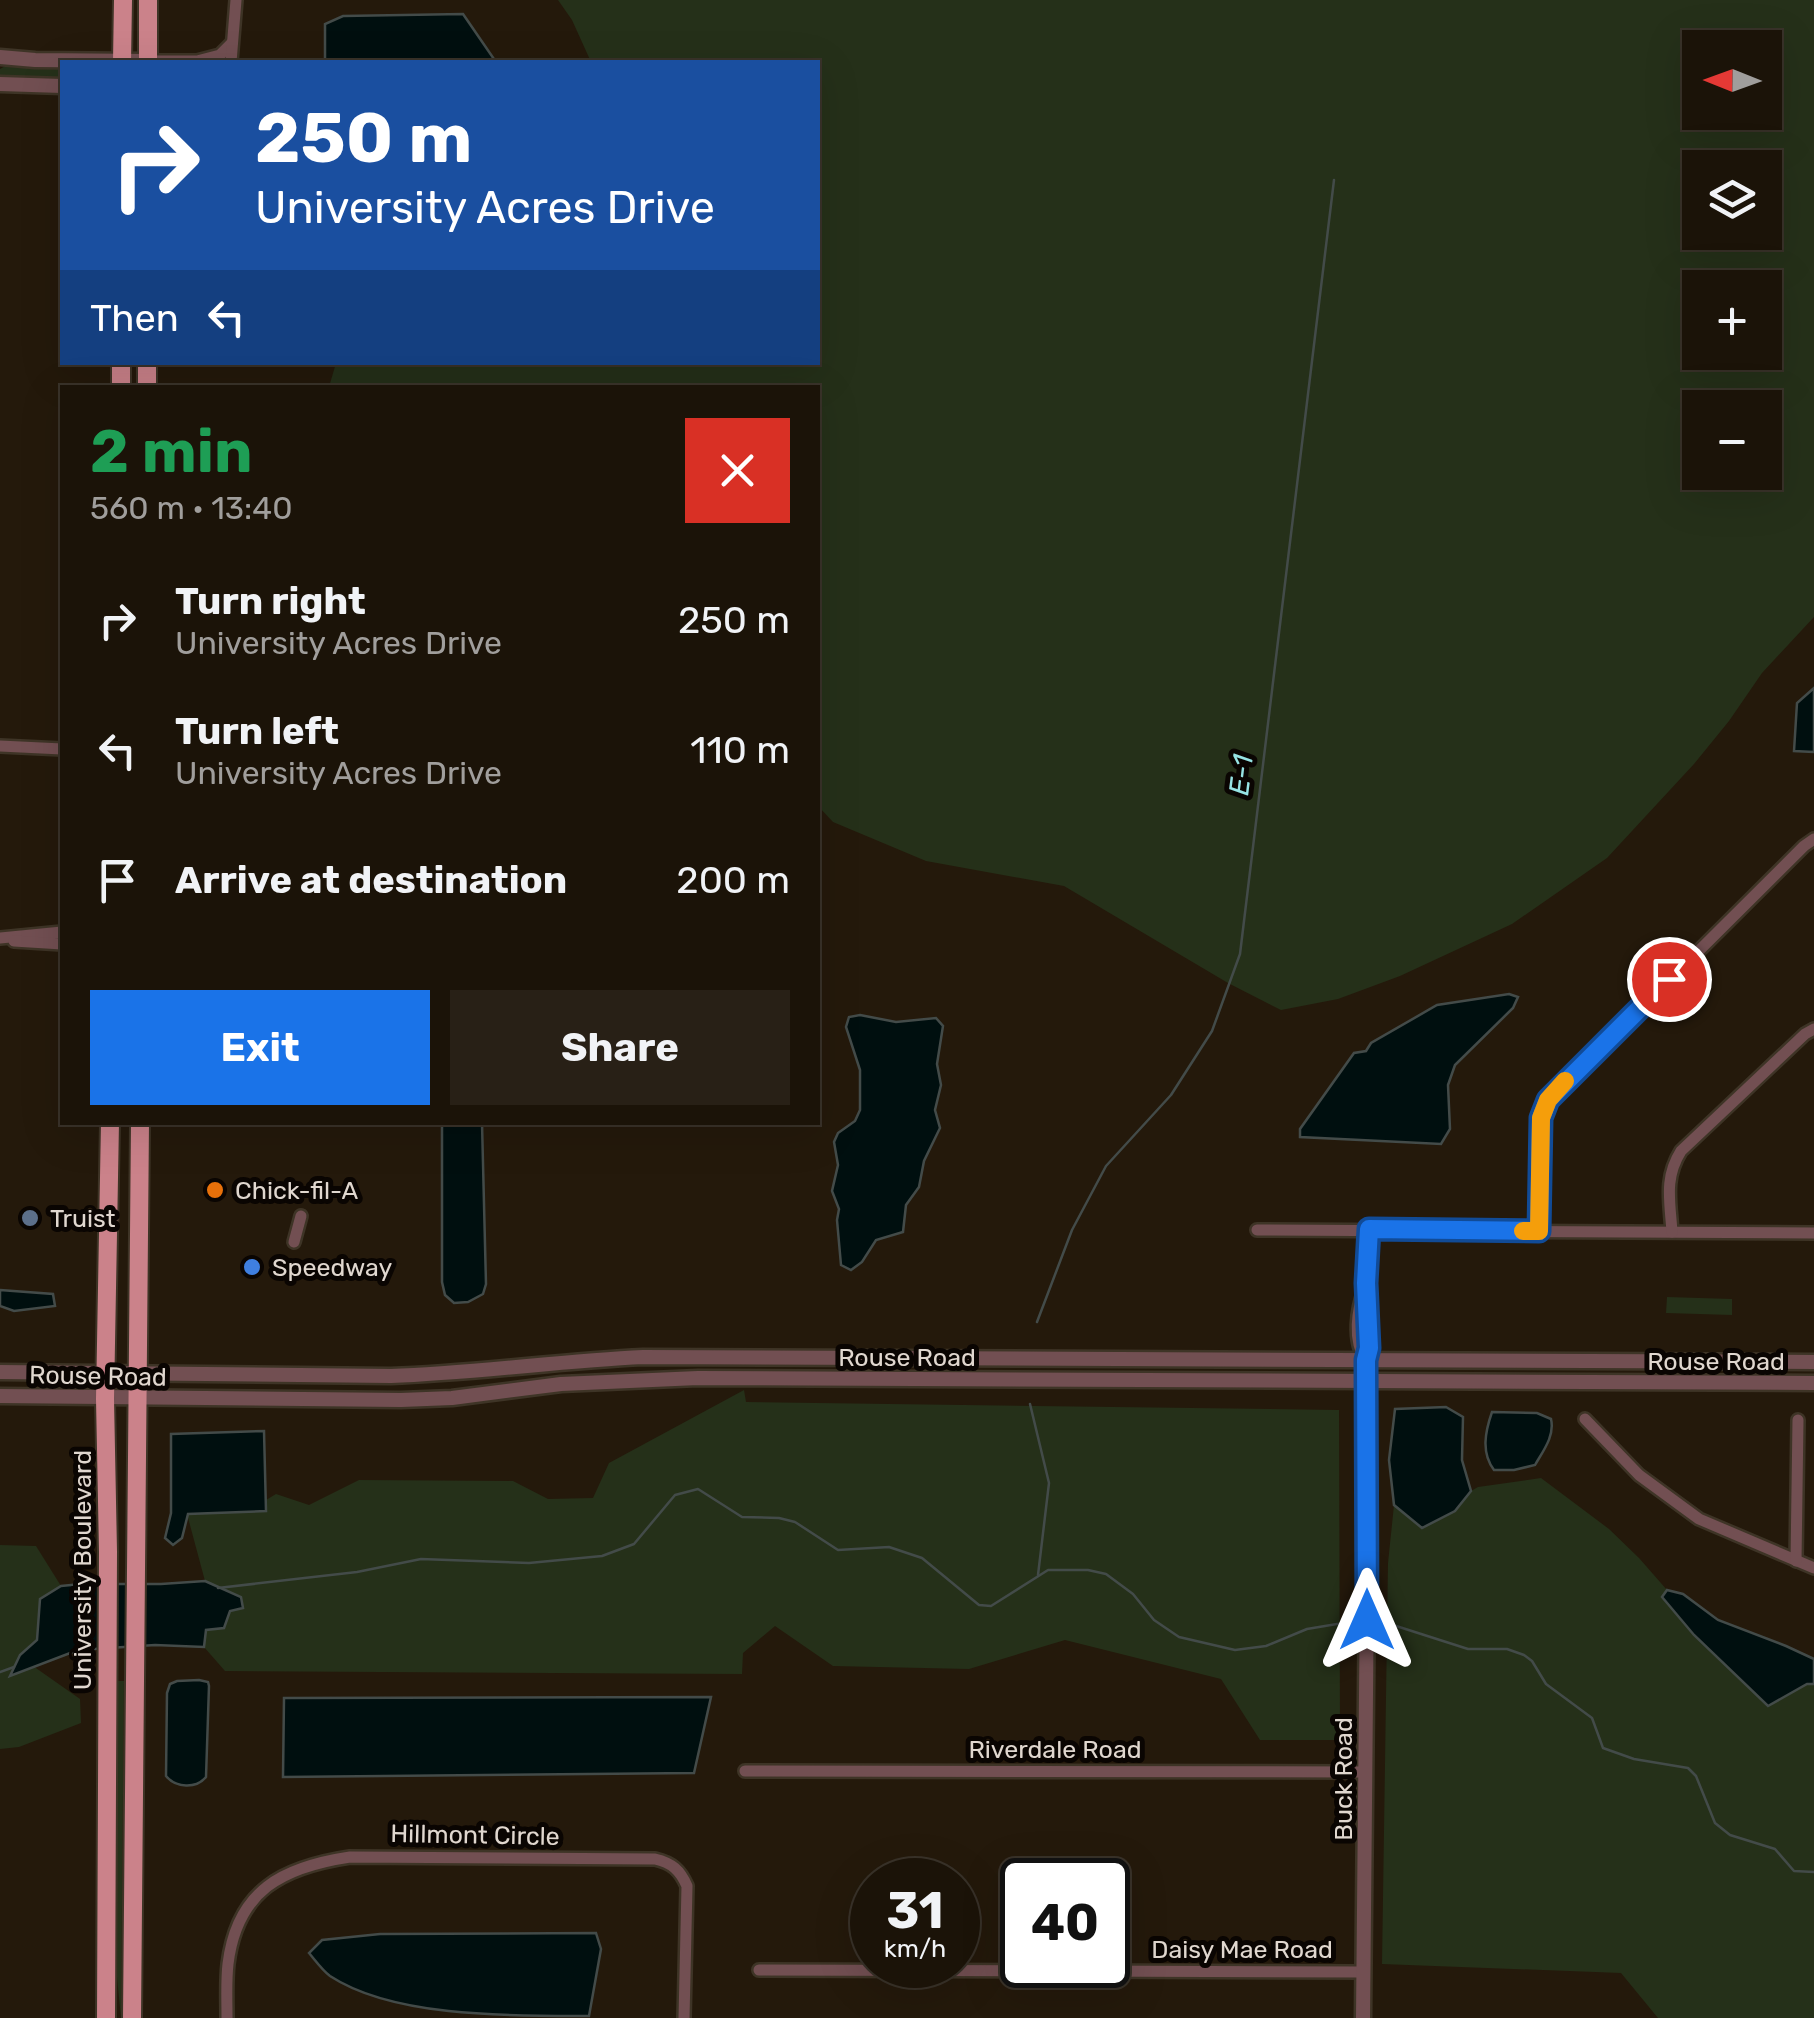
<!DOCTYPE html>
<html lang="en">
<head>
<meta charset="utf-8">
<style>
	:root { --surface:#1b1308; --page:#282016; --text:#f1f3f6; --muted:#a09e9c; --line:#393229; --accent:#1a73e8 }
	body { margin:0; font-family:Rubik,sans-serif; background:var(--page); color:var(--text); height:100vh; display:flex; flex-direction:column; font-size:38px; white-space:nowrap }
	* { box-sizing:border-box; margin:0 }
	p { font-size:32px; color:var(--muted) }
	.icon { flex:none; width:55px; height:55px; fill:none; stroke:currentColor; stroke-width:2; stroke-linecap:round; stroke-linejoin:round }
	.map { position:relative; flex:1; overflow:hidden }
	.side { position:absolute; left:60px; top:385px; width:760px; height:740px; display:flex; flex-direction:column; background:var(--surface); border-radius:0px; box-shadow:0 10px 40px #0002,0 0 0 2px var(--line) }
	.side>* { flex:none }
	.banner { position:absolute; left:60px; top:60px; width:760px; height:305px; border-radius:0px; box-shadow:0 10px 40px #0002,0 0 0 2px var(--line); background:#1a4fa0; color:#fff; overflow:hidden }
	.needle { width:65px; rotate:271deg }
	.fabs { position:absolute; left:1682px; top:30px; display:grid; gap:20px }
	.fabs a { display:grid; place-items:center; width:100px; height:100px; border-radius:0px; background:var(--surface); box-shadow:0 10px 40px #0002,0 0 0 2px var(--line); font-size:50px }
	.speed { position:absolute; left:850px; top:1858px; display:flex; gap:20px; font-size:50px; font-weight:700; text-align:center }
	.speed>* { display:grid; place-content:center; width:130px; height:130px; border-radius:50%; background:var(--surface); box-shadow:0 10px 40px #0002,0 0 0 2px var(--line); line-height:1 }
	.speed small { font-size:25px; font-weight:400 }
	.speed .limit { border:5px solid #111; border-radius:15px; background:#fff; color:#111 }
	.pin { position:absolute; display:grid; place-items:center; width:85px; height:85px; color:#fff; margin:-42px; border:5px solid #fff; border-radius:50%; box-shadow:0 2px 10px #0007 }
	.me { position:absolute; width:110px; margin:-55px; rotate:0deg; stroke-linejoin:round; filter:drop-shadow(0 0 8px #0008) }
	.turn { display:flex; align-items:center; gap:35px; height:210px; padding:0 30px; font-size:45px }
	.turn .icon { width:130px; height:130px; stroke-width:2.5 }
	.turn b { display:block; font-size:70px; line-height:85px }
	.then { display:flex; align-items:center; height:95px; padding:0 30px; background:#0003; gap:20px; font-size:38px }
	.round { display:grid; place-items:center; flex:none; width:105px; height:105px; border-radius:0px; background:var(--page) }
	.summary { display:flex; align-items:center; justify-content:space-between; height:170px; padding:0 30px }
	h1 { font-size:60px; font-weight:700; line-height:75px; color:#1e9e55 }
	.primary-button { display:flex; gap:20px; margin-top:auto; padding:20px 30px }
	.primary-button a { flex:1; height:115px; border-radius:0px; background:var(--accent); color:#fff; font-size:40px; font-weight:700; line-height:115px; text-align:center }
	.primary-button a+a { background:var(--page); color:var(--text) }
	ul { padding:0; list-style:none }
	li { display:flex; align-items:center; gap:30px; height:130px; padding:0 30px }
	li div { flex:1 }
	li b { display:block; font-size:38px }
	li em { font-style:normal }
	.map>svg:first-child { display:block }
</style>
</head>
<body>
<div class="map">
<svg width="1814" height="2018" viewBox="0 0 1814 2018">
	<rect width="100%" height="100%" fill="#24190b"/>
	<g fill="#253019" fill-rule="evenodd">
		<path d="M558,0h1256v617l-52,56 -33,48 -35,43 -87,94 -95,66 -112,52 -62,23 -57,11 -53,-27 -164,-97 -138,-25 -93,-39 -15,-16v-418l-489,-1 7,-24 482,-1v-300h-227l-19,-42zM1700,48h65v64h-65zM1700,168h65v64h-65zM1700,288h65v64h-65zM1700,408h65v64h-65z"/>
		<polygon points="7,65 62,66 62,80 6,79 0,76 0,69"/>
		<polygon points="1667,1297 1732,1299 1732,1315 1666,1313"/>
		<polygon points="744,1390 746,1402 1339,1410 1340,1740 1260,1740 1221,1679 1065,1640 969,1669 833,1666 775,1626 743,1653 742,1674 225,1671 204,1647 206,1630 230,1611 243,1608 241,1597 205,1581 187,1514 265,1511 266,1500 276,1494 309,1505 359,1480 513,1481 548,1499 593,1498 609,1463"/>
		<polygon points="1541,1478 1609,1529 1639,1558 1667,1590 1662,1597 1694,1635 1767,1705 1807,1684 1814,1684 1814,2018 1658,2018 1621,1973 1382,1964 1388,1563 1394,1505 1423,1528 1455,1511 1471,1491 1478,1487"/>
		<polygon points="0,1545 36,1546 61,1586 40,1599 37,1640 20,1655 11,1675 33,1666 80,1699 81,1723 19,1747 0,1749"/>
		<polygon points="118,1681 124,1681 121,2018 115,1957"/>
	</g>
	<g fill="#000f0f" stroke="#434b49" stroke-width="2.5">
		<polygon points="463,14 496,62 325,62 325,24 343,16"/>
		<polygon points="1814,688 1814,752 1794,751 1797,703"/>
		<polygon points="1509,994 1518,997 1513,1008 1455,1065 1448,1085 1450,1129 1441,1144 1300,1137 1300,1129 1354,1053 1366,1051 1371,1043 1437,1005"/>
		<polygon points="860,1015 896,1022 936,1018 943,1026 937,1064 941,1085 935,1110 940,1128 924,1161 919,1187 906,1205 903,1232 876,1240 862,1262 851,1270 841,1265 837,1220 839,1209 832,1191 838,1165 834,1142 838,1133 855,1121 860,1110 860,1070 846,1027 849,1017"/>
		<polygon points="442,1123 482,1123 486,1284 483,1294 468,1302 454,1303 445,1295 442,1282"/>
		<polygon points="0,1290 53,1294 55,1306 14,1311 0,1306"/>
		<polygon points="1446,1407 1463,1417 1462,1460 1471,1491 1455,1511 1422,1528 1394,1505 1389,1460 1395,1409"/>
		<path d="M1492,1412l45,1 14,6c4,17 -8,32 -16,46l-21,5h-20c-13,-17 -9,-38 -2,-58z"/>
		<polygon points="264,1431 266,1511 188,1514 182,1538 173,1545 165,1538 171,1513 171,1434"/>
		<polygon points="205,1581 241,1597 243,1608 230,1611 224,1628 206,1630 204,1647 155,1645 78,1650 10,1676 20,1655 37,1640 40,1599 61,1586 81,1584 161,1584"/>
		<polygon points="1667,1590 1683,1594 1718,1620 1786,1646 1814,1659 1814,1684 1807,1684 1768,1706 1694,1635 1662,1597"/>
		<path d="M199,1680l9,2 1,4 -3,91c-10,12 -30,11 -40,-1l1,-83 3,-9 7,-3z"/>
		<polygon points="711,1697 694,1773 283,1777 284,1698"/>
		<path d="M596,1933l5,16 -12,67c-77,0 -195,2 -259,-40 -8,-6 -15,-16 -21,-23l13,-13 58,-6z"/>
	</g>
	<g fill="none" stroke-linecap="round" stroke-linejoin="round">
		<g stroke="#434b49" stroke-width="2.5">
			<polyline points="1037,1322 1072,1230 1106,1166 1171,1095 1212,1031 1240,954 1334,180"/>
			<polyline points="1030,1404 1049,1483 1038,1575"/>
			<polyline points="218,1588 357,1572 421,1559 529,1563 602,1556 634,1544 675,1495 698,1489 742,1517 779,1518 795,1522 838,1550 889,1547 922,1558 979,1605 991,1606 1048,1570 1088,1570 1106,1574 1133,1594 1154,1620 1179,1637 1235,1650 1266,1646 1307,1629 1337,1624 1359,1624"/>
			<polyline points="1372,1624 1393,1625 1468,1649 1507,1649 1524,1655 1532,1661 1546,1684 1592,1718 1603,1748 1634,1759 1688,1768 1696,1776 1715,1823 1730,1835 1775,1849 1794,1871 1814,1872"/>
			<polyline points="0,1672 14,1667"/>
		</g>
		<defs>
			<g id="minor">
				<polyline points="148,61 197,61 220,55 232,43"/>
				<polyline points="231,62 236,0"/>
				<polyline points="0,746 62,749"/>
				<polyline points="0,938 62,932"/>
				<polyline points="14,941 62,944"/>
				<polyline points="1257,1230 1814,1233"/>
				<polyline points="1539,1231 1541,1119 1548,1101 1804,846 1814,839"/>
				<path d="M1672,1232c-2,-31 -8,-54 9,-81l124,-117 9,-5"/>
				<polyline points="294,1242 301,1216"/>
				<path d="M1365,1287c-8,23 -13,53 1,74"/>
				<polyline points="1366,1361 1369,1348 1366,1283 1369,1229"/>
				<polyline points="1585,1419 1639,1475 1699,1519 1814,1568"/>
				<polyline points="1796,1561 1798,1420"/>
				<polyline points="745,1771 1365,1772"/>
				<polyline points="759,1970 1364,1972"/>
				<path d="M227,2018c0,-18 -1,-37 1,-54 9,-74 55,-97 122,-107l305,2c17,4 25,11 32,27l-3,132"/>
			</g>
			<g id="tertiary">
				<polyline points="0,57 35,60 148,61"/>
				<polyline points="0,84 62,86"/>
				<path d="M0,1372l391,4c84,-3 168,-15 252,-19l1171,5"/>
				<polyline points="0,1396 401,1400 452,1398 561,1384 698,1378 1814,1383"/>
				<polyline points="1363,2018 1367,1587 1366,1374"/>
			</g>
			<g id="primary">
				<polyline points="122,62 123,0"/>
				<polyline points="148,62 148,0"/>
				<polyline points="121,388 121,362"/>
				<polyline points="147,388 147,362"/>
				<polyline points="106,2018 108,1552 105,1399 110,1122"/>
				<polyline points="132,2018 140,1122"/>
			</g>
		</defs>
		<use href="#minor" stroke="#3e3426" stroke-width="16"/>
		<use href="#tertiary" stroke="#3e3426" stroke-width="19"/>
		<use href="#primary" stroke="#3e3426" stroke-width="22"/>
		<use href="#minor" stroke="#724f52" stroke-width="11"/>
		<use href="#tertiary" stroke="#724f52" stroke-width="14"/>
		<use href="#primary" stroke="#cb828a" stroke-width="18"/>
	</g>
	<g fill="none" stroke-linecap="round" stroke-linejoin="round">
		<defs>
			<polyline id="route" points="1367,1620 1366,1360 1369,1348 1366,1283 1369,1229 1539,1231 1541,1118 1548,1100 1669,979"/>
		</defs>
		<use href="#route" stroke="#114b97" stroke-width="25"/>
		<use href="#route" stroke="#1a73e8" stroke-width="18"/>
		<polyline stroke="#f59e0b" stroke-width="18" points="1523,1231 1539,1231 1541,1118 1548,1100 1565,1081"/>
	</g>
	<circle fill="#e8710a" stroke="#0a0502" stroke-width="4" cx="215" cy="1190" r="10"/>
	<circle fill="#5c6f8a" stroke="#0a0502" stroke-width="4" cx="30" cy="1218" r="10"/>
	<circle fill="#3f7fe0" stroke="#0a0502" stroke-width="4" cx="252" cy="1267" r="10"/>
	<g text-anchor="middle" dominant-baseline="central" stroke-width="10" stroke-linejoin="round" paint-order="stroke">
		<g font-size="25" fill="#e0d7cf" stroke="#0a0502" text-anchor="start">
			<text x="235" y="1190">Chick-fil-A</text>
			<text x="50" y="1218">Truist</text>
			<text x="272" y="1267">Speedway</text>
		</g>
		<g font-size="25" fill="#e0d7cf" stroke="#0a0502">
			<text x="907" y="1357">Rouse Road</text>
			<text x="1716" y="1361">Rouse Road</text>
			<text transform="translate(98 1376) rotate(1)">Rouse Road</text>
			<text transform="translate(82 1570) rotate(-90)">University Boulevard</text>
			<text x="1055" y="1749">Riverdale Road</text>
			<text transform="translate(1343 1779) rotate(-90)">Buck Road</text>
			<text transform="translate(475 1835) rotate(1)">Hillmont Circle</text>
			<text x="1242" y="1949">Daisy Mae Road</text>
		</g>
		<g font-size="28" font-style="italic" fill="#97e4e5" stroke="#0a0502">
			<text transform="translate(1241 775) rotate(-83)">E-1</text>
		</g>
	</g>
</svg>
<div class="fabs">
<a><svg class="needle" viewBox="-14 -14 28 28"><path d="M0-13l5 13h-10z" fill="#e53935"/><path d="M0 13l5-13h-10z" fill="#a09e9c"/></svg></a>
<a><svg class="icon" aria-label="layers" viewBox="0 0 24 24"><path d="M12 4l9 5-9 5-9-5zM3 14l9 5 9-5"/></svg></a>
<a>+</a>
<a>−</a>
</div>
<div class="speed"><div>31<small>km/h</small></div><div class="limit">40</div></div>
<div class="pin" style="left:1669px;top:979px;background:#d93025"><svg class="icon" aria-label="arrive" viewBox="0 0 24 24"><path d="M6 21V4h12l-3 4 3 4H6"/></svg></div>
<svg class="me" style="left:1367px;top:1620px" viewBox="-20 -20 40 40"><path d="M0-17L14 15 0 8-14 15z" fill="#1a73e8" stroke="#fff" stroke-width="4"/></svg>
<div class="banner">
<div class="turn"><svg class="icon" aria-label="right" viewBox="0 0 24 24"><path d="M7 20v-9h11M14 6l5 5-5 5"/></svg><div><b>250 m</b>University Acres Drive</div></div>
<div class="then">Then<svg class="icon" aria-label="left" viewBox="0 0 24 24"><path d="M17 20v-9H6M10 6l-5 5 5 5"/></svg></div>
</div>
<section class="side">
<div class="summary"><div><h1>2 min</h1><p>560 m · 13:40</p></div><a class="round" style="background:#d93025;color:#fff"><svg class="icon" aria-label="close" viewBox="0 0 24 24"><path d="M6 6l12 12M18 6L6 18"/></svg></a></div>
<ul>
<li><svg class="icon" aria-label="right" viewBox="0 0 24 24"><path d="M7 20v-9h11M14 6l5 5-5 5"/></svg><div><b>Turn right</b><p>University Acres Drive</p></div><em>250 m</em></li>
<li><svg class="icon" aria-label="left" viewBox="0 0 24 24"><path d="M17 20v-9H6M10 6l-5 5 5 5"/></svg><div><b>Turn left</b><p>University Acres Drive</p></div><em>110 m</em></li>
<li><svg class="icon" aria-label="arrive" viewBox="0 0 24 24"><path d="M6 21V4h12l-3 4 3 4H6"/></svg><div><b>Arrive at destination</b></div><em>200 m</em></li>
</ul>
<div class="primary-button"><a>Exit</a><a>Share</a></div>
</section>
</div>
</body>
</html>
